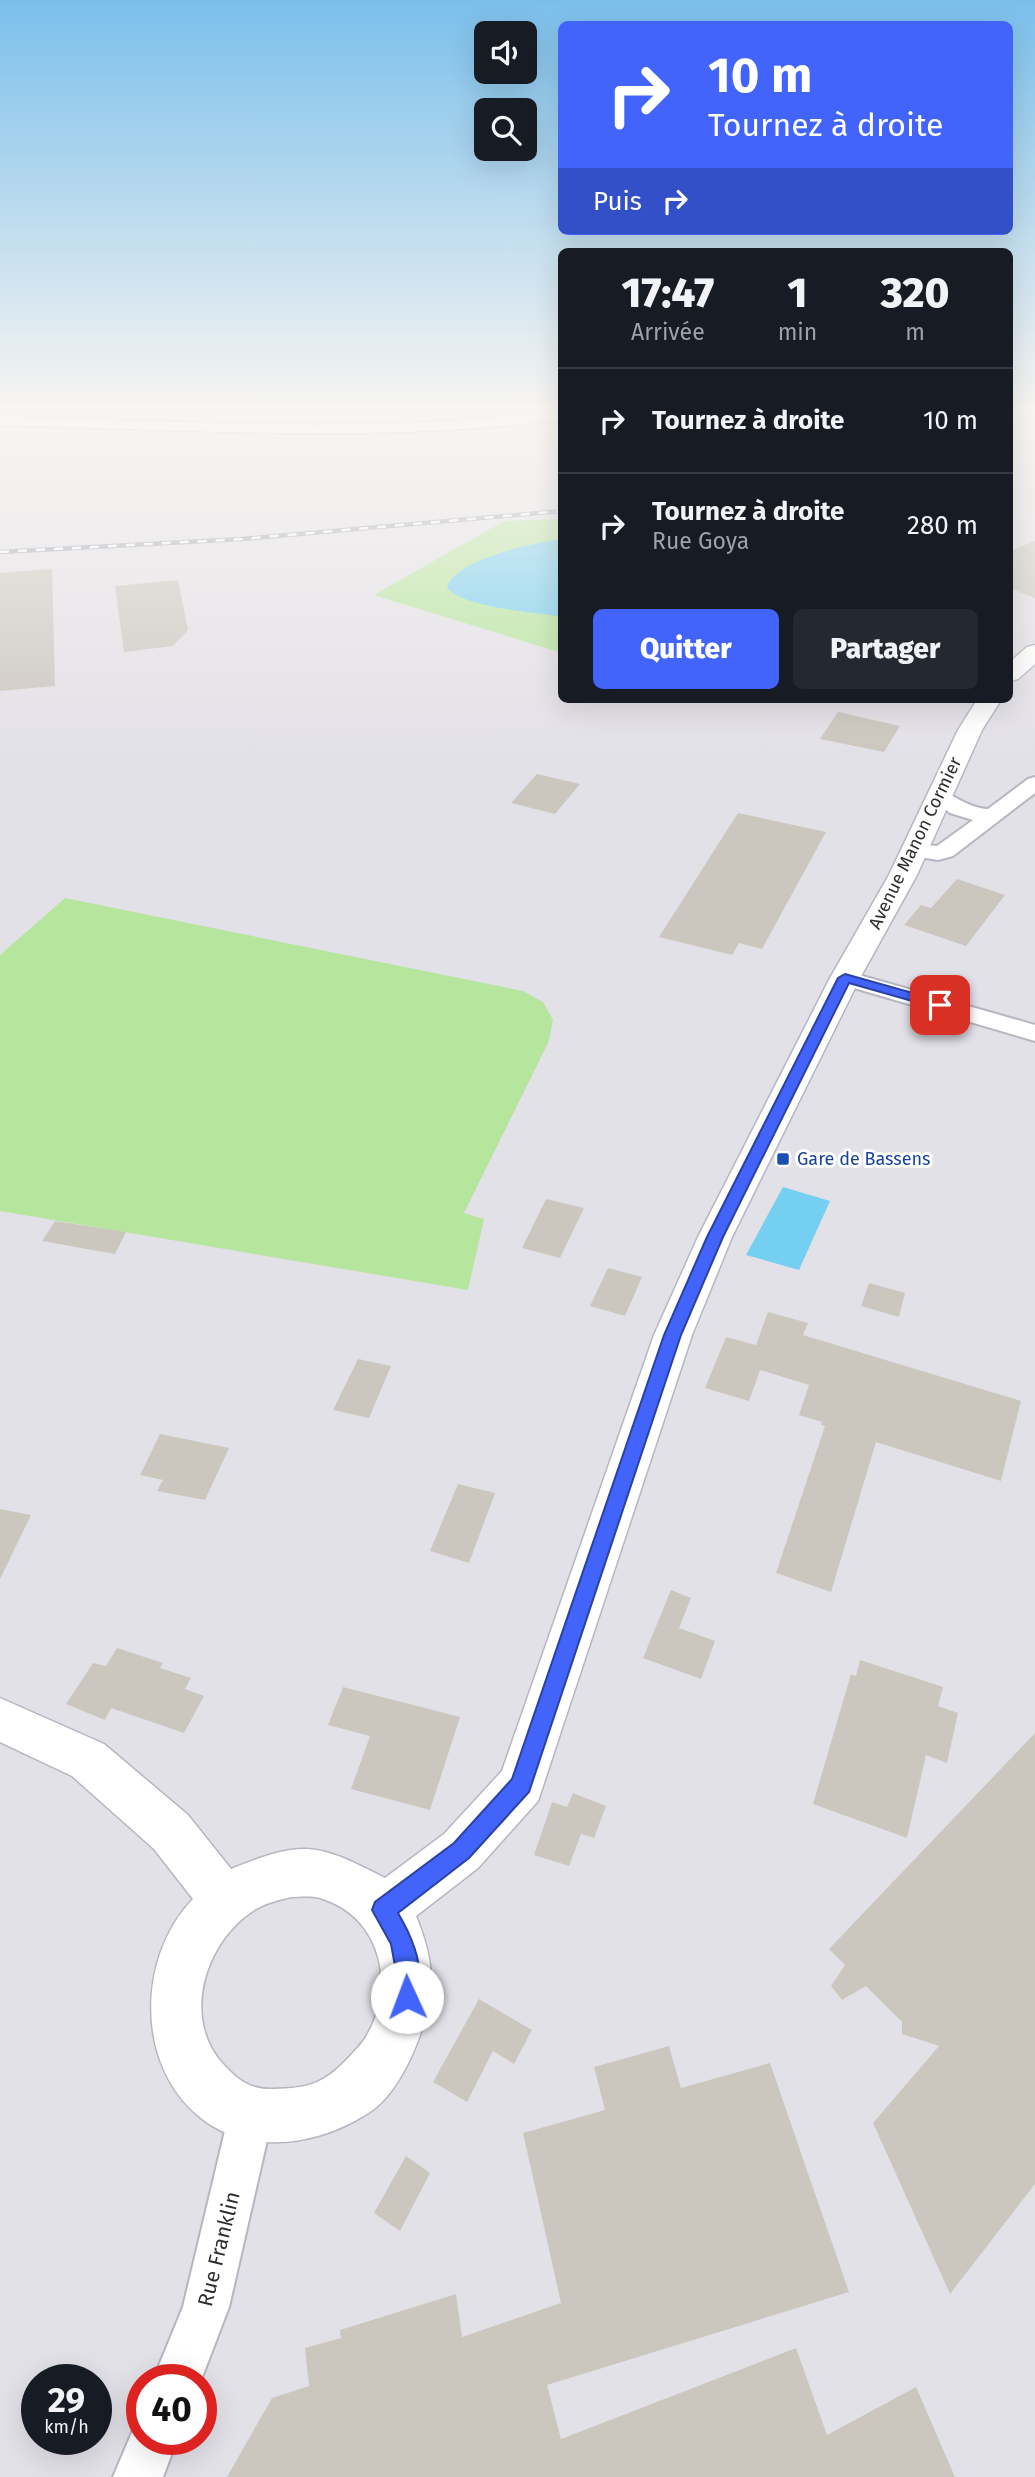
<!DOCTYPE html>
<html lang="fr">
<head>
<meta charset="utf-8">
<style>
	:root { --surface:#171b24; --page:#242831; --text:#f1f3f6; --muted:#9ea1a6; --line:#363941; --accent:#4264fb }
	body { margin:0; font-family:"Fira Sans",sans-serif; background:var(--page); color:var(--text); height:100vh; display:flex; flex-direction:column; font-size:26px; white-space:nowrap }
	* { box-sizing:border-box; margin:0 }
	p { font-size:23px; color:var(--muted) }
	.icon { flex:none; width:38px; height:38px; fill:none; stroke:currentColor; stroke-width:2; stroke-linecap:round; stroke-linejoin:round }
	.map { position:relative; flex:1; overflow:hidden }
	.drawer { position:absolute; left:558px; top:248px; width:455px; height:455px; display:flex; flex-direction:column; background:var(--surface); border-radius:10px; box-shadow:0 7px 28px #0002 }
	.drawer>* { flex:none }
	.top-card { position:absolute; left:558px; top:21px; width:455px; height:214px; border-radius:10px; box-shadow:0 7px 28px #0002; background:#4264fb; color:#fff; overflow:hidden }
	.controls { position:absolute; left:474px; top:21px; display:grid; gap:14px }
	.controls a { display:grid; place-items:center; width:63px; height:63px; border-radius:10px; background:var(--surface); box-shadow:0 7px 28px #0002; font-size:35px }
	.speed { position:absolute; left:21px; top:2364px; display:flex; gap:14px; font-size:35px; font-weight:700; text-align:center }
	.speed>* { display:grid; place-content:center; width:91px; height:91px; border-radius:50%; background:var(--surface); box-shadow:0 7px 28px #0002; line-height:1 }
	.speed small { font-size:18px; font-weight:400 }
	.speed .limit { border:10px solid #d22; background:#fff; color:#111 }
	.pin { position:absolute; display:grid; place-items:center; width:60px; height:60px; color:#fff; margin:-30px; border-radius:14px; box-shadow:0 4px 10px #0006 }
	.me { position:absolute; width:77px; margin:-38px; rotate:358deg; stroke-linejoin:round; filter:drop-shadow(0 0 5px #0008) }
	.turn { display:flex; align-items:center; gap:24px; height:147px; padding:0 35px; font-size:32px }
	.turn .icon { width:91px; height:91px; stroke-width:2.5 }
	.turn b { display:block; font-size:49px; line-height:60px }
	.then { display:flex; align-items:center; height:66px; padding:0 35px; background:#0003; gap:14px; font-size:26px }
	.eta { display:flex; justify-content:space-evenly; align-items:center; height:119px; text-align:center }
	.eta b { font-size:42px; font-weight:800; line-height:49px }
	.button { display:flex; gap:14px; margin-top:auto; padding:14px 35px }
	.button a { flex:1; height:80px; border-radius:10px; background:var(--accent); color:#fff; font-size:28px; font-weight:800; line-height:80px; text-align:center }
	.button a+a { background:var(--page); color:var(--text) }
	ul { padding:0; list-style:none }
	li { display:flex; align-items:center; gap:21px; height:105px; padding:0 35px; border-top:2px solid var(--line) }
	li div { flex:1 }
	li b { display:block; font-size:26px }
	li em { font-style:normal }
	.map>svg:first-child { display:block }
</style>
</head>
<body>
<div class="map">
<svg width="1035" height="2477" viewBox="0 0 1035 2477">
	<rect width="100%" height="100%" fill="#efe9e1"/>
	<path fill="#e3e1e8" fill-rule="evenodd" d="M0,409h562v291h448v-269l25,-1v2047h-1035zM37,2380h59v60h-59zM142,2380h59v60h-59z"/>
	<g fill="#b6e59e">
		<polygon points="562,519 562,653 374,595 504,521"/>
		<polygon points="65,898 523,991 543,1002 553,1020 549,1041 464,1213 484,1219 468,1290 0,1211 0,955"/>
	</g>
	<g fill="#75cff0">
		<path d="M562,539v78c-30,-6 -94,-8 -115,-29 6,-28 89,-46 115,-49z"/>
		<polygon points="783,1187 830,1201 799,1270 746,1255"/>
	</g>
	<g fill="#cbc7bf">
		<polygon points="1035,541 1035,598 1010,588 1010,551"/>
		<polygon points="52,569 55,686 0,691 0,573"/>
		<polygon points="178,580 188,630 173,646 124,652 115,586"/>
		<polygon points="838,712 900,726 884,752 820,739"/>
		<polygon points="537,774 580,784 555,814 511,803"/>
		<polygon points="738,813 826,832 762,949 739,943 732,955 659,937"/>
		<polygon points="957,879 1005,895 966,946 904,925 921,905 931,908"/>
		<polygon points="546,1199 584,1208 560,1258 522,1248"/>
		<polygon points="55,1221 126,1232 115,1254 42,1241"/>
		<polygon points="608,1268 642,1277 625,1316 590,1306"/>
		<polygon points="869,1283 905,1293 899,1317 861,1306"/>
		<polygon points="768,1312 808,1323 803,1335 1021,1401 1001,1481 876,1442 831,1592 776,1573 825,1426 821,1425 822,1422 799,1415 809,1385 760,1370 749,1401 705,1388 726,1337 756,1345"/>
		<polygon points="358,1359 391,1366 369,1418 333,1410"/>
		<polygon points="160,1434 229,1448 205,1500 157,1491 163,1480 140,1475"/>
		<polygon points="458,1484 495,1493 469,1563 430,1551"/>
		<polygon points="0,1509 31,1515 0,1579"/>
		<polygon points="671,1590 691,1598 679,1628 715,1641 701,1679 643,1658"/>
		<polygon points="117,1648 163,1663 160,1668 191,1678 185,1689 204,1696 184,1733 111,1708 105,1720 66,1704 93,1663 106,1666"/>
		<polygon points="860,1660 943,1687 938,1706 958,1713 947,1763 926,1755 907,1838 813,1804 851,1674 856,1676"/>
		<polygon points="343,1687 460,1717 430,1810 351,1789 370,1736 328,1725"/>
		<polygon points="1035,1733 1035,2184 950,2294 873,2123 939,2046 902,2034 902,2022 866,1986 842,2000 831,1986 845,1965 829,1949"/>
		<polygon points="573,1793 606,1806 594,1838 581,1834 569,1866 534,1855 552,1802 567,1807"/>
		<polygon points="479,1999 532,2030 514,2064 493,2051 467,2102 433,2082"/>
		<polygon points="669,2046 681,2088 770,2063 849,2292 547,2385 561,2439 796,2348 827,2435 916,2387 955,2477 227,2477 272,2398 309,2386 305,2348 341,2338 340,2330 456,2294 462,2337 561,2303 523,2133 605,2110 594,2067"/>
		<polygon points="406,2156 430,2173 400,2231 374,2213"/>
	</g>
	<g fill="none" stroke-linecap="round" stroke-linejoin="round">
		<defs>
			<g id="minor">
				<path d="M562,411v8c-185,25 -376,10 -562,6v-8c186,4 377,18 562,-6z"/>
				<path d="M1035,777v16l-82,63 -15,4 -31,-5 -3,-5 3,-5 8,-1 22,2 36,-26 -23,-7 -21,-17 3,-4c17,-4 32,16 56,17l40,-30z"/>
				<polygon points="845,971 1035,1025 1035,1041 837,983 833,978 837,973"/>
				<polygon points="251,2092 266,2099 273,2114 229,2307 201,2380 153,2380 183,2307 229,2114 236,2099"/>
				<polygon points="142,2420 142,2440 177,2440 163,2477 113,2477 136,2423"/>
			</g>
			<g id="tertiary">
				<polygon points="1035,645 1035,664 1018,679 1010,681 1010,662 1027,647"/>
				<path d="M977,700h24l-19,30 -65,145 -57,103 -128,259 -40,98 -154,466 -60,67 -62,48c22,54 19,84 -3,137 -9,20 -22,43 -39,56 -49,35 -123,49 -173,9 -66,-52 -64,-161 -8,-219l-39,-50 -82,-73 -72,-34v-44l104,46 84,71 43,54c73,-30 86,-26 154,9l59,-44 58,-63 152,-436 44,-98 132,-259 59,-103 69,-145zM291,1897c10,0 22,-2 32,2 58,19 73,86 44,136 -4,8 -11,14 -17,21 -11,12 -23,23 -38,28 -11,4 -30,5 -42,5 -21,0 -33,-10 -46,-24 -44,-46 -19,-125 32,-156 10,-6 23,-9 35,-12z"/>
			</g>
		</defs>
		<use href="#minor" stroke="#b4b7c1" stroke-width="4"/>
		<use href="#tertiary" stroke="#b4b7c1" stroke-width="3"/>
		<use href="#minor" fill="#fff" fill-rule="evenodd"/>
		<use href="#tertiary" fill="#fff" fill-rule="evenodd"/>
		<defs>
			<polyline id="rail" points="0,552 242,539 562,511"/>
		</defs>
		<use href="#rail" stroke="#a3a6b8" stroke-width="4.5"/>
		<use href="#rail" stroke="#fff" stroke-width="2.5" stroke-dasharray="9" stroke-linecap="butt"/>
	</g>
	<linearGradient id="sky" x2="0" y2="1"><stop stop-color="#7abfeb"/><stop offset="0.54" stop-color="#f8f5f2"/><stop offset="1" stop-color="#f8f5f2" stop-opacity="0"/></linearGradient>
	<rect width="1035" height="755" fill="url(#sky)"/>
	<path fill="#4264fb" stroke="#2b41a3" stroke-width="2" d="M845,974l100,28 2,3 -7,4 -91,-26 -126,254 -42,98 -152,457 -60,66 -71,55c16,27 30,61 17,92l-8,3 -9,-3 -3,-8 2,-20 -6,-33 -19,-34 3,-8 79,-59 58,-64 152,-444 43,-98 131,-259z"/>
	<rect fill="#1a4fb4" stroke="#fff" stroke-width="2.5" x="776" y="1152" width="14" height="14" rx="3.5"/>
	<g text-anchor="middle" dominant-baseline="central" stroke-width="6" stroke-linejoin="round" paint-order="stroke">
		<g font-size="18" fill="#2e2e2e" stroke="#fff">
			<text transform="translate(915 843) rotate(-64)">Avenue Manon Cormier</text>
		</g>
		<g font-size="18" fill="#164399" stroke="#fff" text-anchor="start">
			<text x="797" y="1159">Gare de Bassens</text>
		</g>
		<g font-size="21" fill="#2e2e2e" stroke="#fff">
			<text transform="translate(219 2249) rotate(-76)">Rue Franklin</text>
		</g>
	</g>
</svg>
<div class="controls">
<a><svg class="icon" aria-label="sound" viewBox="0 0 24 24"><path d="M4 9h4l5-4v14l-5-4H4zM17 9q2 3 0 6"/></svg></a>
<a><svg class="icon" aria-label="search" viewBox="0 0 24 24"><circle cx="10" cy="10" r="6"/><path d="M15 15l6 6"/></svg></a>
</div>
<div class="speed"><div>29<small>km/h</small></div><div class="limit">40</div></div>
<div class="pin" style="left:940px;top:1005px;background:#d93025"><svg class="icon" aria-label="arrive" viewBox="0 0 24 24"><path d="M6 21V4h12l-3 4 3 4H6"/></svg></div>
<svg class="me" style="left:407px;top:1997px" viewBox="-20 -20 40 40"><circle r="19" fill="#fff"/><path d="M0-13L10 11 0 6-10 11z" fill="#4264fb"/></svg>
<div class="top-card">
<div class="turn"><svg class="icon" aria-label="right" viewBox="0 0 24 24"><path d="M7 20v-9h11M14 6l5 5-5 5"/></svg><div><b>10 m</b>Tournez à droite</div></div>
<div class="then">Puis<svg class="icon" aria-label="right" viewBox="0 0 24 24"><path d="M7 20v-9h11M14 6l5 5-5 5"/></svg></div>
</div>
<section class="drawer">
<div class="eta">
<div><b>17:47</b><p>Arrivée</p></div>
<div><b>1</b><p>min</p></div>
<div><b>320</b><p>m</p></div>
</div>
<ul>
<li><svg class="icon" aria-label="right" viewBox="0 0 24 24"><path d="M7 20v-9h11M14 6l5 5-5 5"/></svg><div><b>Tournez à droite</b></div><em>10 m</em></li>
<li><svg class="icon" aria-label="right" viewBox="0 0 24 24"><path d="M7 20v-9h11M14 6l5 5-5 5"/></svg><div><b>Tournez à droite</b><p>Rue Goya</p></div><em>280 m</em></li>
</ul>
<div class="button"><a>Quitter</a><a>Partager</a></div>
</section>
</div>
</body>
</html>
